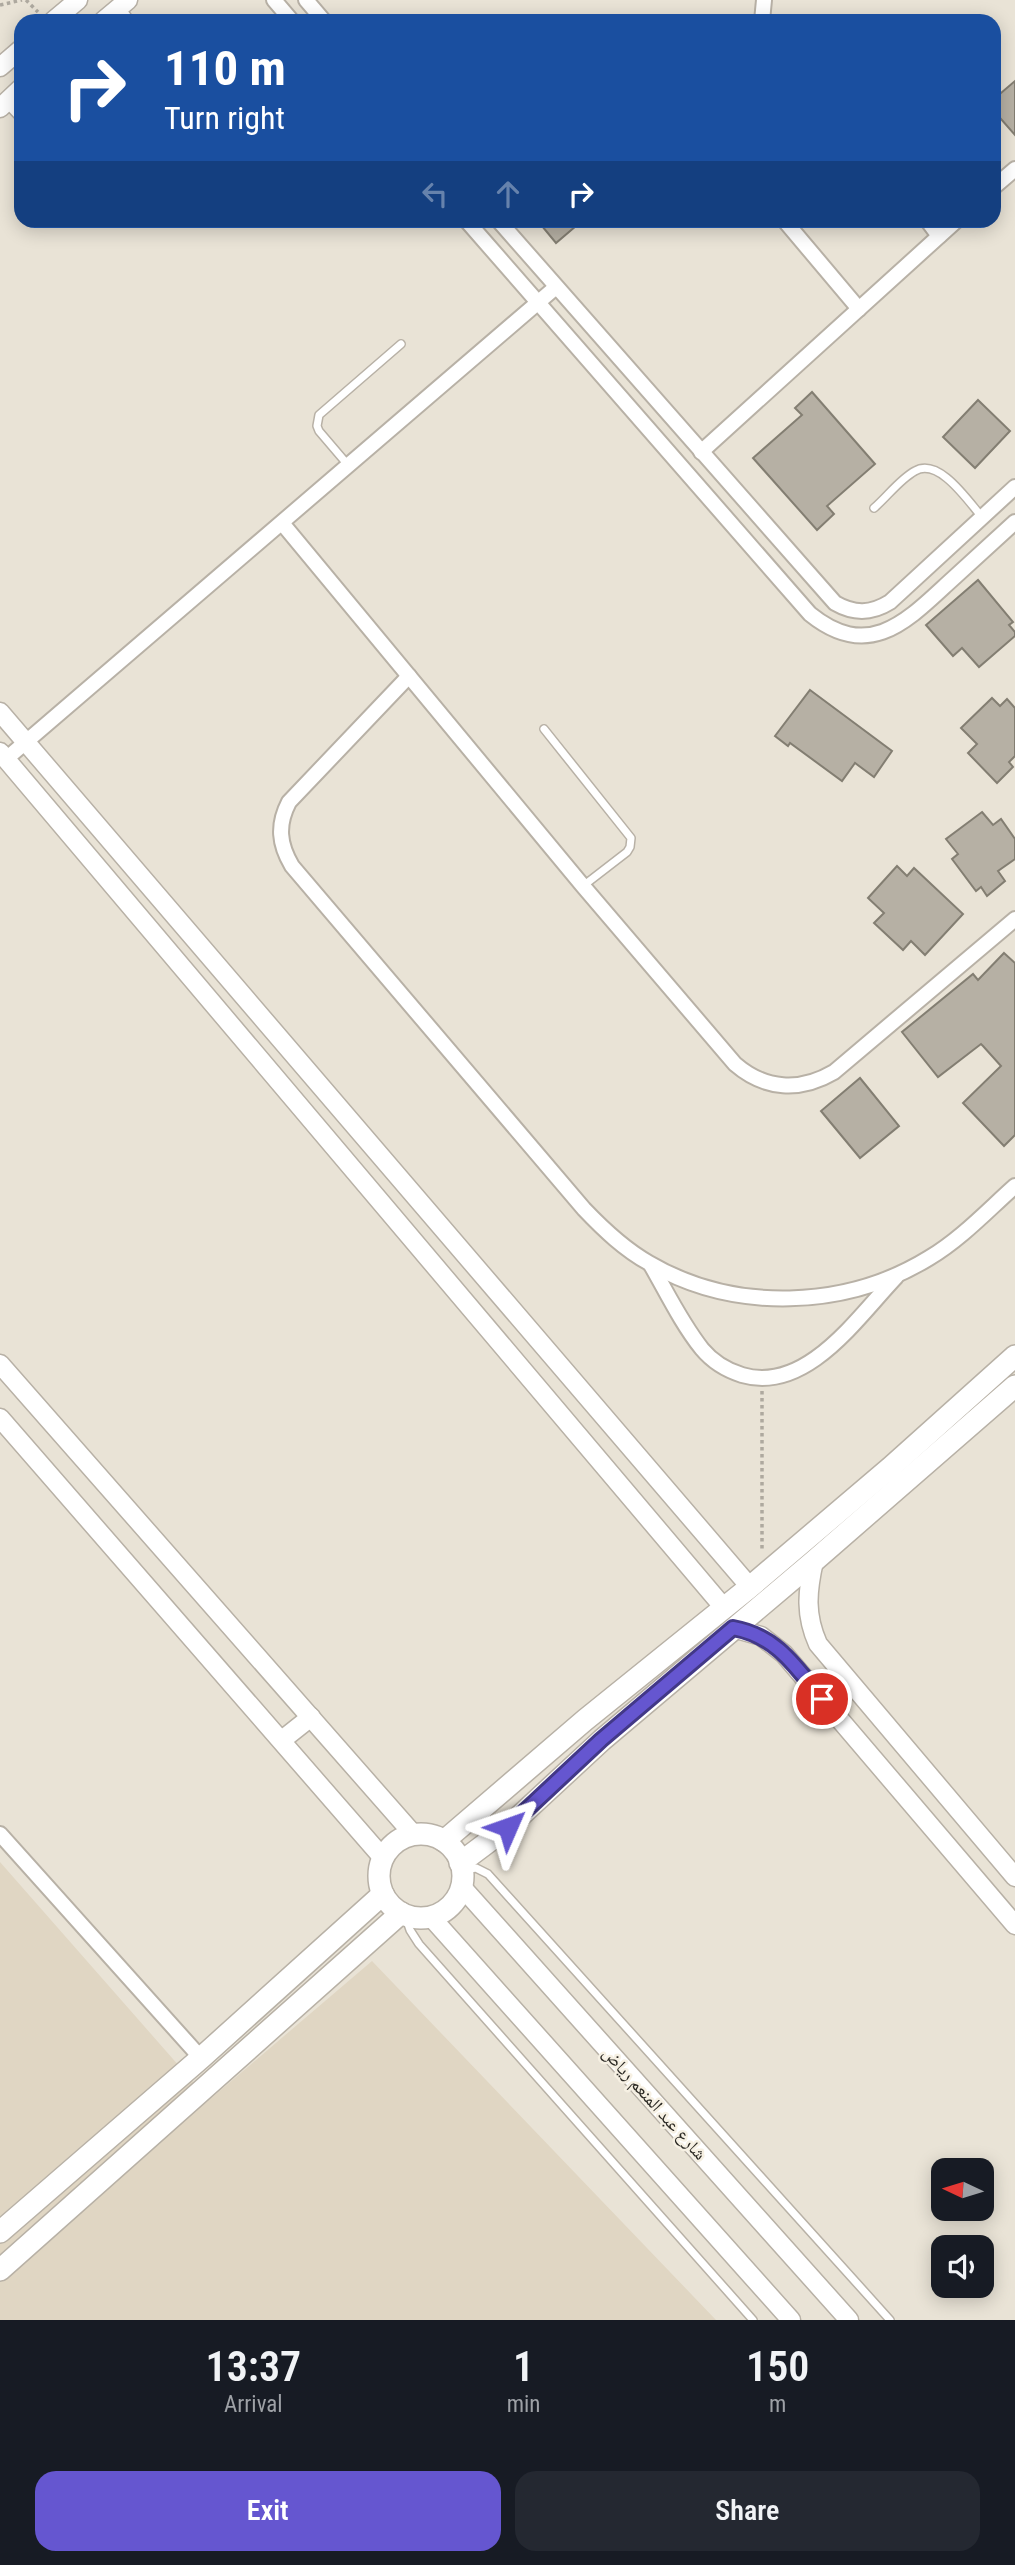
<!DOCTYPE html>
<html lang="en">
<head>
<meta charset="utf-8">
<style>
	:root { --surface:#171b24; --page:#242831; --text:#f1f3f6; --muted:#9ea1a6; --accent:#6556d0 }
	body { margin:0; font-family:"Roboto Condensed","Noto Naskh Arabic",sans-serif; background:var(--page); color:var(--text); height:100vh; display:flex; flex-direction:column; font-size:26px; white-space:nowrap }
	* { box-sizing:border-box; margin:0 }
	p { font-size:23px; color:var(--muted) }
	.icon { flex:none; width:38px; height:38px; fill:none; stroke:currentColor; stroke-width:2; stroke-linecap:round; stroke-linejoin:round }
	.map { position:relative; height:2320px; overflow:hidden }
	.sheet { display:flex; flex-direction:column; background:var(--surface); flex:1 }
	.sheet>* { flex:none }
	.top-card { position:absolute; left:14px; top:14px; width:987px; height:214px; border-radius:21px; box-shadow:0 4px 18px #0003; background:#1a4fa0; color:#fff; overflow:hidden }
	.needle { width:46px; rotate:274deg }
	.buttons { position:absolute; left:931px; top:2158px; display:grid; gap:14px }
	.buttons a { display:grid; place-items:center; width:63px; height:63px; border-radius:14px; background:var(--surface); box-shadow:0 4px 18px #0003; font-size:35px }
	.pin { position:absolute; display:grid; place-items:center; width:60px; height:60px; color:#fff; margin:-30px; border:4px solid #fff; border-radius:50%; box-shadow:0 2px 7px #0007 }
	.me { position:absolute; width:77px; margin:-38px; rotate:47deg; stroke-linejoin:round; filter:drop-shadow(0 0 5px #0008) }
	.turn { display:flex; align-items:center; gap:24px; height:147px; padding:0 35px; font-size:32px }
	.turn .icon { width:91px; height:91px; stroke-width:2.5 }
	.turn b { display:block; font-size:49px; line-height:60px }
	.lanes { display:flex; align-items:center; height:66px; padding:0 35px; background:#0003; justify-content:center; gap:35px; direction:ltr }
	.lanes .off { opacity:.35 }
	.eta { display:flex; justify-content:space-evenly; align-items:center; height:119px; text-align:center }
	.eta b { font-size:42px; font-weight:600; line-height:49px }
	.button { display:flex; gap:14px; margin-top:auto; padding:14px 35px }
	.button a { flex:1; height:80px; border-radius:21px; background:var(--accent); color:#fff; font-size:28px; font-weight:600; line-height:80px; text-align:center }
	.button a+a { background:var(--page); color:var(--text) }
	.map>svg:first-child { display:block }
</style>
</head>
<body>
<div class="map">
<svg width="1015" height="2320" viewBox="0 0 1015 2320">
	<rect width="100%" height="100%" fill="#e9e3d6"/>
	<polygon fill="#e0d6c3" points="0,1862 209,2100 372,1961 716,2320 0,2320"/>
	<g fill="#b6b0a4" stroke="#837e72" stroke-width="2">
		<polygon points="1015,81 1015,135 994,111 994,99"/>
		<polygon points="537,220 583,220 556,243"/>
		<polygon points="812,392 875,464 827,506 834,514 817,530 753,458 802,415 795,408"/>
		<polygon points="978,400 1010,431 975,468 943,437"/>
		<polygon points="978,580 1013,622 1009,625 1015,632 1015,636 979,667 962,648 953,656 926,625"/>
		<polygon points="810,690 892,751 874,777 855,763 842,781 790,743 788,746 775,736"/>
		<polygon points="992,698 1000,706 1007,699 1015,708 1015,756 1009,762 1013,767 997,783 968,753 977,744 961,728"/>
		<polygon points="982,812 993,825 1001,819 1015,839 1015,859 998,871 1005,881 987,896 981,887 976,891 952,859 958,854 946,839"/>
		<polygon points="897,866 907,876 914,868 963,914 925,955 911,941 903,950 874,923 884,913 868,898"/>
		<polygon points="1004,953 1015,963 1015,1135 1004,1146 963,1103 1001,1066 983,1046 981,1044 938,1077 902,1032 973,974 978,980"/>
		<polygon points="860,1078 899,1126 860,1158 821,1111"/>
	</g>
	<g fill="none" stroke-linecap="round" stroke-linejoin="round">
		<defs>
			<g id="service">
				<polyline points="121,8 131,21"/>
				<polyline points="6,103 21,119"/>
				<polyline points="348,465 319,431 317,426 319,415 401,344"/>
				<path d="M874,508c13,-11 26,-29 41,-37 24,-14 53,30 67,46"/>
				<polyline points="544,729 631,838 630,847 627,852 583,886"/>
				<polyline points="464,1870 476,1868 488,1874 890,2320"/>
				<polyline points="405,1915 410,1930 419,1944 753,2320"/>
			</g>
			<g id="minor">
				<polyline points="274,0 292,21"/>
				<polyline points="306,0 324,21"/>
				<polyline points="762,21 764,0"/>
				<polyline points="994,187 1015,169"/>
				<path d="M466,220l344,394c57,46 94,10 136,-29 23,-21 46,-42 69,-63"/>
				<path d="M498,220l337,383c19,11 36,11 55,-1l125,-115"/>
				<polyline points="784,220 859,309"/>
				<polyline points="927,220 939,236"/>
				<polyline points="701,452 957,220"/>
				<path d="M282,523l301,363 152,178c30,26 65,28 99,8l181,-153"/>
				<path d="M409,676l-120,126c-12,23 -10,42 3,64l292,343c20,21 40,40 65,54 85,50 197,46 280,-5 32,-19 59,-48 86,-72"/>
				<polyline points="6,759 556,287"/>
				<path d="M651,1265c16,28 31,59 51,84 10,12 24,21 40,26 64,19 115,-57 154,-98"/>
				<polyline points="0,1834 201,2058"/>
			</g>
			<g id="tertiary">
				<polyline points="53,21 78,0"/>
				<polyline points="103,21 128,0"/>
				<polyline points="0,67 21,49"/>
				<polyline points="0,108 21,88"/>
				<polyline points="0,712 750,1587"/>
				<polyline points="0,752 725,1609"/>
				<polyline points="0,1364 414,1835"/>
				<polyline points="0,1418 383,1858"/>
				<path d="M814,1561c-7,31 -9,54 4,83l197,233"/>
				<polyline points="733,1628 761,1636 784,1654 1015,1925"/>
				<polyline points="282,1740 311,1717"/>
				<polyline points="461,1886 849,2320"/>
				<polyline points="431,1917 791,2320"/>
			</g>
			<g id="secondary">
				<circle cx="421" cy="1876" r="42"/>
				<polyline points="444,1841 585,1720 750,1587 890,1468 1015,1356"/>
				<polyline points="460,1863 508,1827 602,1740 814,1561 1015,1386"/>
				<polyline points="0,2232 201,2058 383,1894"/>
				<polyline points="0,2270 401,1913"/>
			</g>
		</defs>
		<use href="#service" stroke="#b8b1a6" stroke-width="10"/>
		<use href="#minor" stroke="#b8b1a6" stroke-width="18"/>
		<use href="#tertiary" stroke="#b8b1a6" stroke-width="21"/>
		<use href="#secondary" stroke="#b8b1a6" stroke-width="24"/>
		<g stroke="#aea99f" stroke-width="3.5" stroke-dasharray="3.5 3.5" stroke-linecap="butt">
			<polyline points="26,0 38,12"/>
			<polyline points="0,5 22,0"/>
			<polyline points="762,1391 762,1551"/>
		</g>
		<use href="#service" stroke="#fff" stroke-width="7"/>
		<use href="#minor" stroke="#fff" stroke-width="14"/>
		<use href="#tertiary" stroke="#fff" stroke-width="18"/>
		<use href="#secondary" stroke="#fff" stroke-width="21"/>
	</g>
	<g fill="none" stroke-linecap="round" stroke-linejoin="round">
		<defs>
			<path id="route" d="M508,1827l93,-87 132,-112c44,8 63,39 89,71"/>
		</defs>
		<use href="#route" stroke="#423887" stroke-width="18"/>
		<use href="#route" stroke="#6556d0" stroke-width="12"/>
	</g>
	<g text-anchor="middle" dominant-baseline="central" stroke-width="5" stroke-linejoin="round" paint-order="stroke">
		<g font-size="18" fill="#2b2924" stroke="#f6f0e3">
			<text transform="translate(655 2103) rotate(48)">شارع عبد المنعم رياض</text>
		</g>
	</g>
</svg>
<div class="buttons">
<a><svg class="needle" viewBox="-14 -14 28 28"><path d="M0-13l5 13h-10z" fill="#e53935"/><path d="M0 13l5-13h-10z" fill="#9ea1a6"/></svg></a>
<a><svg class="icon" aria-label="sound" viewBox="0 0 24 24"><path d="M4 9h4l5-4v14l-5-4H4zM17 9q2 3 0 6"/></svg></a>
</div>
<div class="pin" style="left:822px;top:1699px;background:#d93025"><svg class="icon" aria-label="arrive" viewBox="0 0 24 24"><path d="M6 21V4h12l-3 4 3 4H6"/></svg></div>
<svg class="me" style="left:508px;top:1827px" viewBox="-20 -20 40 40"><path d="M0-17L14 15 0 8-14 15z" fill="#6556d0" stroke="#fff" stroke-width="4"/></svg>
<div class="top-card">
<div class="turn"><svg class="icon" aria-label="right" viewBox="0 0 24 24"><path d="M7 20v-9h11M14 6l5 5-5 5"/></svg><div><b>110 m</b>Turn right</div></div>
<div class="lanes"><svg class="icon off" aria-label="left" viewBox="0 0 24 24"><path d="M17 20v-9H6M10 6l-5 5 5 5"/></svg><svg class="icon off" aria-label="ahead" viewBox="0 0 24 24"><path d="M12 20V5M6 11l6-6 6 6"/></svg><svg class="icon" aria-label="right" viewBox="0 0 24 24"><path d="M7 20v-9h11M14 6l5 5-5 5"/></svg></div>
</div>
</div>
<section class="sheet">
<div class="eta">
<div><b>13:37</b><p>Arrival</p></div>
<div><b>1</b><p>min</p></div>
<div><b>150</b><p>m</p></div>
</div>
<div class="button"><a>Exit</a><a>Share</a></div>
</section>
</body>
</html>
